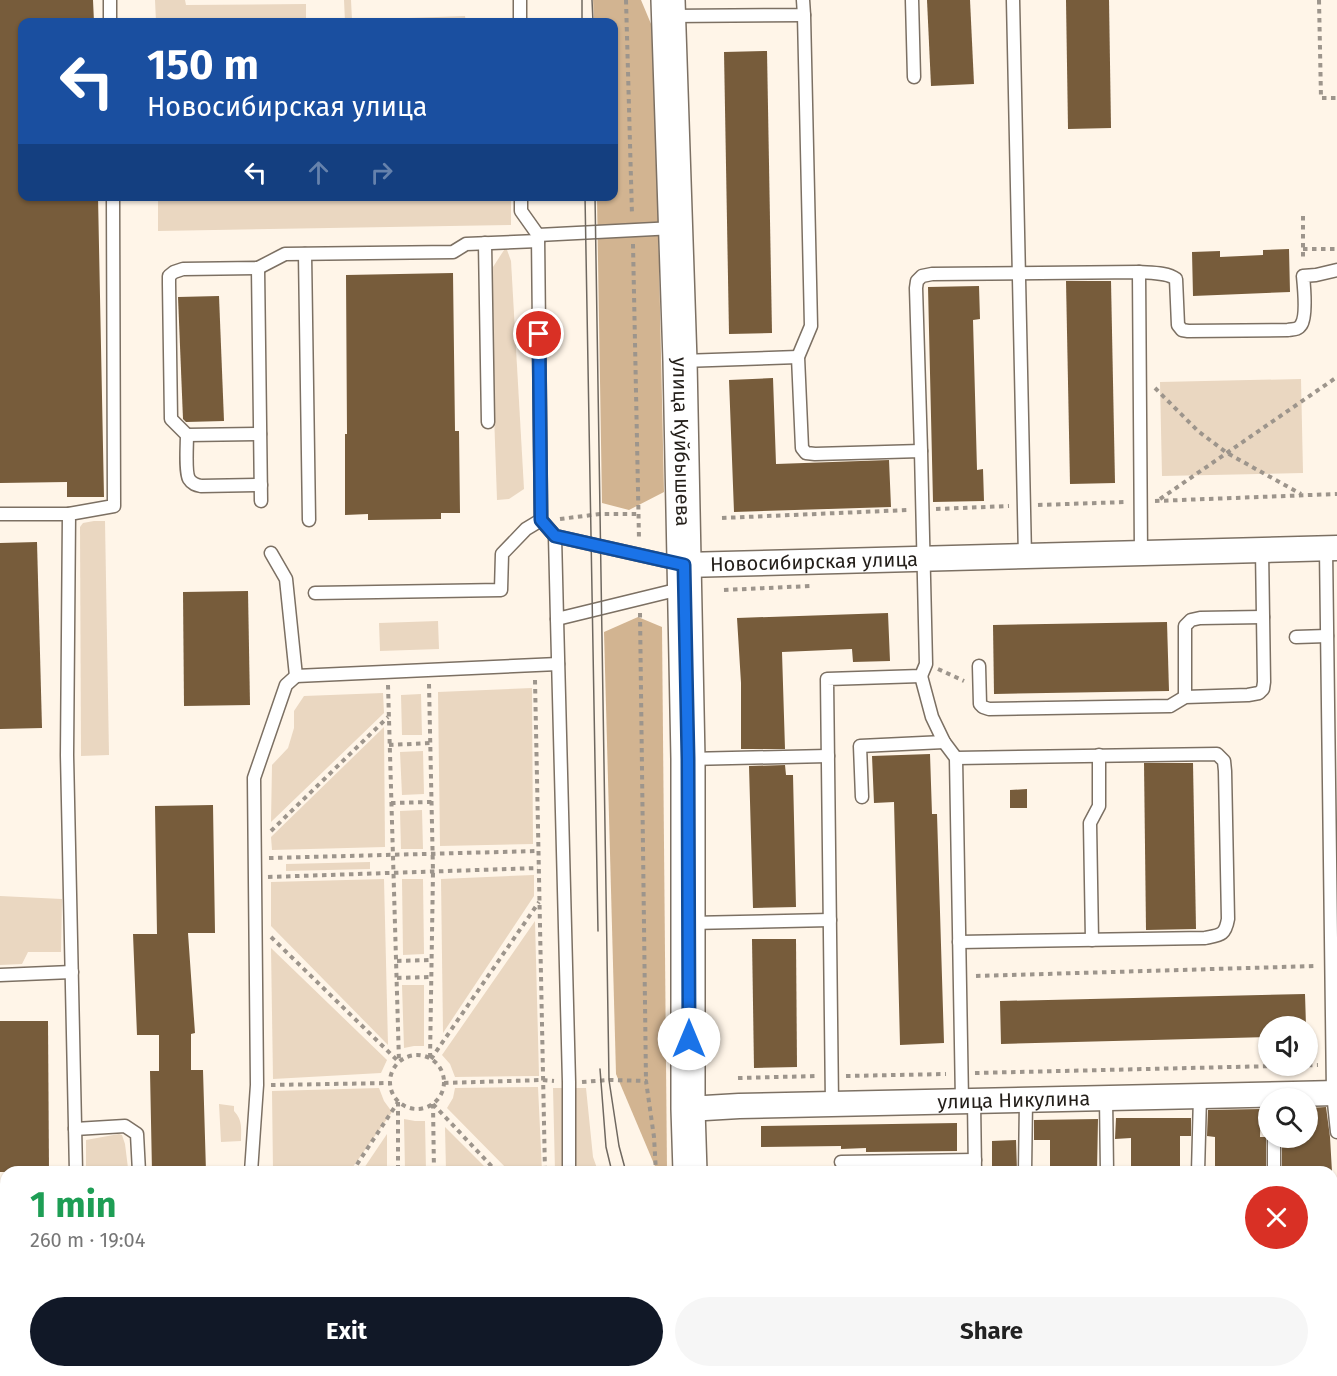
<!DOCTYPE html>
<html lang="en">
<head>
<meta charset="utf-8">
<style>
	:root { --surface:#fff; --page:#f6f6f6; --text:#222; --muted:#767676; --accent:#111827 }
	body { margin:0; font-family:"Fira Sans",sans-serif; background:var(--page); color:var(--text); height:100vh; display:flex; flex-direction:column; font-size:22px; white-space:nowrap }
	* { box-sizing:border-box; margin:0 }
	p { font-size:20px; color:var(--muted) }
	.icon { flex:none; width:33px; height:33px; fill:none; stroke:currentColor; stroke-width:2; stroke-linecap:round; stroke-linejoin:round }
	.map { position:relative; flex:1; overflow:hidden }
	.drawer { position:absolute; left:0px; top:1166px; width:1338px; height:212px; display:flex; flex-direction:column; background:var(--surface); border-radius:18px 18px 0 0; box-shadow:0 2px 4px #0004 }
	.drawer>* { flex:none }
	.top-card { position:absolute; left:18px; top:18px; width:600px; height:183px; border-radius:12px; box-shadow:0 2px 4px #0004; background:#1a4fa0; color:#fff; overflow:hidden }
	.buttons { position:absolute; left:1258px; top:1016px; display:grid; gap:12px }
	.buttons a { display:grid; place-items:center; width:60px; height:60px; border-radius:50%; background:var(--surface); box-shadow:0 2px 4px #0004; font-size:30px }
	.pin { position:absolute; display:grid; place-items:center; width:51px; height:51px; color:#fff; margin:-26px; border:3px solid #fff; border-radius:50%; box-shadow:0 2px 6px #0007 }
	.me { position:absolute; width:66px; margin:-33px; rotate:0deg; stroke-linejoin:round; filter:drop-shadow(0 0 4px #0008) }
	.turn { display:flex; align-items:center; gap:21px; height:126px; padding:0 30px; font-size:27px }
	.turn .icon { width:78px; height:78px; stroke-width:2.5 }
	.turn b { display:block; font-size:42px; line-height:51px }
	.lanes { display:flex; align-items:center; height:57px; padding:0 30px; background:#0003; justify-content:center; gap:30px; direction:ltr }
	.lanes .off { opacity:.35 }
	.round { display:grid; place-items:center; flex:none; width:63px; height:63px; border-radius:32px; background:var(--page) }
	.overview { display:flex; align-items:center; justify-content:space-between; height:102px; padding:0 30px }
	h1 { font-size:36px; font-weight:700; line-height:45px; color:#1e9e55 }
	.cta { display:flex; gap:12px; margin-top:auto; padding:12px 30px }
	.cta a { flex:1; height:69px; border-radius:36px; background:var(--accent); color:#fff; font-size:24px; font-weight:700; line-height:69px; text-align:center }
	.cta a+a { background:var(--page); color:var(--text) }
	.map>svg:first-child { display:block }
</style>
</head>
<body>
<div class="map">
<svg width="1337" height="1376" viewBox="0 0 1337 1376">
	<rect width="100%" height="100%" fill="#fff5e8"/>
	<g fill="#ead7c1">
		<polygon points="155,0 185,0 186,5 306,4 306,22 156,22"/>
		<polygon points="344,0 351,0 352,20 465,16 466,22 345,22"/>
		<polygon points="337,196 341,201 470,196 511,197 511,225 158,231 158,197"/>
		<polygon points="506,247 511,261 524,489 509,499 497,500 491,328 493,267"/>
		<polygon points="1301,379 1303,473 1162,476 1160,382"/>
		<polygon points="94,521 105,521 109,755 81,756 80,527 83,523"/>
		<polygon points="438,621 439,649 380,651 379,623"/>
		<polygon points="532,688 533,844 440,846 438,692"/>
		<polygon points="383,693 384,713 271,822 272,765 288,748 294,728 294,711 304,696"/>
		<polygon points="421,694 422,735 402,735 401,695"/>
		<polygon points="384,727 385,847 272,850 271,837"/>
		<polygon points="423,751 424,794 402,795 400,752"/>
		<polygon points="422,810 423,849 401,849 400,811"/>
		<polygon points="370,862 370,869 286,871 286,864"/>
		<polygon points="534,875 534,896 443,1033 441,879"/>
		<polygon points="384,879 388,1045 271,926 271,882"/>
		<polygon points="402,879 423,879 424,954 403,955"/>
		<polygon points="0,896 62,899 61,952 28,952 22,964 0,965"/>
		<polygon points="535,921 539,1076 455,1077 450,1064 442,1055"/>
		<polygon points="271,948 387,1060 381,1073 273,1079"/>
		<polygon points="402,985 424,985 424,1046 414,1046 404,1048"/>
		<polygon points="538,1087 542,1171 509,1171 447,1108 453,1098 455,1088"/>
		<polygon points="379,1088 384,1101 392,1112 350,1171 273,1171 272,1091"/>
		<polygon points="553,1088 586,1088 593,1157 598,1171 555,1171"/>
		<path d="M219,1104l15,2v5c9,9 7,19 7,30l-20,1z"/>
		<polygon points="404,1119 415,1121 425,1121 426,1171 405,1171"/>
		<polygon points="445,1127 489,1171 446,1171"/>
		<polygon points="119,1134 122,1135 125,1144 128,1168 127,1171 86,1171 86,1140"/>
		<polygon points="387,1134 387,1171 362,1171"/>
		<polygon points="274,1371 358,1371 357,1376 274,1376"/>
		<polygon points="468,1371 633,1371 634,1376 467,1376"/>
	</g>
	<g fill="#d2b491">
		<polygon points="593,0 641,0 654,31 664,492 629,510 602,503 597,197 614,196 614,22 594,22"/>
		<polygon points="638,617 662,627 667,1171 657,1171 616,1074 604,632"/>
	</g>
	<g fill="#775c3b">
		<polygon points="0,0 93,0 94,22 22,22 22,196 98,196 104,497 67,497 67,482 0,483"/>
		<polygon points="927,0 970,0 974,84 931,86"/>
		<polygon points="1066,0 1109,0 1111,128 1068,129"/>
		<polygon points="767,51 772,333 729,334 724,52"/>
		<polygon points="1289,249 1290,292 1193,296 1192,252 1220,251 1220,257 1263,255 1263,250"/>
		<polygon points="453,273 455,431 459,431 460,513 441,513 441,519 368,520 368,514 345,515 345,434 347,434 346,275"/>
		<polygon points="1066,281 1111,281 1115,483 1070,484"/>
		<polygon points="979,286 980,319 973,320 977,470 983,469 984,501 933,502 928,287"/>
		<polygon points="219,296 224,421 186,422 183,419 178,297"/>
		<polygon points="773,378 776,464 889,460 891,507 734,512 729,380"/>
		<polygon points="37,542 42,728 0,729 0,543"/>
		<polygon points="248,591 250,705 184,706 183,592"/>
		<polygon points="888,613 890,661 853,662 852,649 782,652 785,749 741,749 741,683 737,618"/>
		<polygon points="1167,622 1169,691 994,694 993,625"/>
		<polygon points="930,754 932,814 937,814 944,1043 900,1045 894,802 874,803 872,756"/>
		<polygon points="1144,763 1193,763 1196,929 1146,930"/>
		<polygon points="785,765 786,775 793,775 796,907 753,908 749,766"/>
		<polygon points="1027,789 1027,808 1010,808 1010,790"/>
		<polygon points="213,805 215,933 188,933 195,1033 191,1034 191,1070 203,1070 206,1172 152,1172 150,1071 159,1071 159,1035 137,1035 133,934 157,934 155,806"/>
		<polygon points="752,939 796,939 797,1067 754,1068"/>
		<polygon points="1305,994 1306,1026 1269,1026 1269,1037 1001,1044 1000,1001"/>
		<polygon points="0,1021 48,1021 49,1172 0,1172"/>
		<polygon points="1326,1107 1330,1137 1332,1172 1282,1172 1282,1137 1308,1137 1308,1108"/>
		<polygon points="1261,1109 1260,1137 1266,1137 1266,1172 1215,1172 1215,1137 1207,1136 1208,1110"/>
		<polygon points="1116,1118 1191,1118 1191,1136 1180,1136 1180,1172 1131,1172 1131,1138 1115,1139"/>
		<polygon points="1098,1119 1097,1172 1050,1172 1050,1140 1034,1140 1034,1120"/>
		<polygon points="957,1123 957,1151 866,1152 866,1148 841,1149 841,1146 761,1147 761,1126"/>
		<polygon points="1016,1140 1017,1172 992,1172 992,1141"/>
	</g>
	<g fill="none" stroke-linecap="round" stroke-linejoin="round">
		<defs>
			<g id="service">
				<polyline points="110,0 110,22"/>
				<polyline points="520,0 520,22"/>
				<polyline points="912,0 914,77"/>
				<polyline points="1013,0 1025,557"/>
				<polyline points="804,15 811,326 798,357 802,448 806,453 815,454 921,451 926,664 921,676 827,679 832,1104"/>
				<polyline points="669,16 804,15 803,0"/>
				<polyline points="521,196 521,211 538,235 541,520"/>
				<polyline points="538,235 674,228"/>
				<polyline points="485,243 488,422"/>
				<polyline points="305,254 309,520"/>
				<polyline points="258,268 261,501"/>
				<path d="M1139,272c11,1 28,0 37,7l2,46 4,5 6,1 100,-1c5,-1 10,0 13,-5 6,-8 3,-39 2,-49l13,-1 21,-5"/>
				<polyline points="682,361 798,357"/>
				<polyline points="187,435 260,434"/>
				<polyline points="921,451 916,288 917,281 922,276 932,274 1139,272 1141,554"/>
				<path d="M261,485l-60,1c-5,-1 -9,-2 -12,-7 -4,-7 -2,-34 -2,-44l-16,-16 -2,-135v-8l5,-4 9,-3 75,-1 27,-14 168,-2 13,-8 72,-3"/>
				<polyline points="0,514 69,514"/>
				<polyline points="555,536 557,619 684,588"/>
				<polyline points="1326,549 1333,1093 1337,1132"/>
				<polyline points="271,553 286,579 296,676 558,664"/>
				<polyline points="315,593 501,590 502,554 526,529 541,520 555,536 684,565"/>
				<polyline points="557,619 569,1082 569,1172"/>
				<polyline points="1296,637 1327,636"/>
				<polyline points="979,666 980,704 983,707 989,709 1170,706 1185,697 1248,695 1259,693 1263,689 1264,682 1262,550"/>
				<polyline points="921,676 932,717 944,742 956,758 962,1101"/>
				<polyline points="1185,697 1185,626 1191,620 1200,618 1263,617"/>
				<path d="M956,758l261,-4 7,7 1,10 3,148c-3,17 -8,16 -23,19l-246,4"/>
				<polyline points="688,759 828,756"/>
				<polyline points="862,797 860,746 944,742"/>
				<polyline points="690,923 830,920"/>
				<polyline points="1092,940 1090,823 1099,806 1099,755"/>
				<polyline points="0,975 72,972"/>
				<polyline points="1106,1098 1107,1172"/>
				<polyline points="974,1101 975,1172"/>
				<polyline points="75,1129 125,1126 137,1134 139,1172"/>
				<polyline points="841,1162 975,1160"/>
				<polyline points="76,1172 67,755 69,514 114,506 113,196"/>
				<polyline points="251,1172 257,1085 254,778 286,685 296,676"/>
				<polyline points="1025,1172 1026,1100"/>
				<polyline points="1198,1172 1200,1096"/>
				<polyline points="1274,1172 1274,1137"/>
				<polyline points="1332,1348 1337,1348"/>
				<polyline points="79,1371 79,1376"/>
				<polyline points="256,1371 256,1376"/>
				<polyline points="978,1371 978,1376"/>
				<polyline points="1025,1371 1025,1376"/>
				<polyline points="1108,1371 1108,1376"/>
				<polyline points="1192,1376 1193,1371"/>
			</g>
			<g id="minor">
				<path id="s1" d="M684,565l653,-17"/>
				<path id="s2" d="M688,1109l51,-3 598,-13"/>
			</g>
			<g id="secondary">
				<path id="s3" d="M668,0l12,361 8,398v350l2,63"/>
				<polyline points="694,1371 694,1376"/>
			</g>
		</defs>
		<use href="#service" stroke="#7c7063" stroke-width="15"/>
		<use href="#minor" stroke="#7c7063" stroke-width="27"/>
		<use href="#secondary" stroke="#7c7063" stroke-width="36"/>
		<g stroke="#9d958c" stroke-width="4" stroke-dasharray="4.5 4.5" stroke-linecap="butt">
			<polyline points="626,0 632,215"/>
			<polyline points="1319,0 1321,98 1337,98"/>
			<polyline points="1303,216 1303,260"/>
			<polyline points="633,244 639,539"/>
			<polyline points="1303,249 1337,249"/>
			<polyline points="1155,388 1198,431 1227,453 1301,494"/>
			<polyline points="1160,499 1337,377"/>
			<polyline points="1155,501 1337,494"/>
			<polyline points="1038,505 1126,502"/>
			<polyline points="936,509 1009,506"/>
			<polyline points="722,518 908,510"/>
			<polyline points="560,519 600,514 640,514"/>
			<polyline points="724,590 810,586"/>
			<polyline points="640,613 646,1081"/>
			<polyline points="938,669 964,681"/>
			<polyline points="535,680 545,1172"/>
			<polyline points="429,684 433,872 430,1059"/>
			<polyline points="388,685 399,1062"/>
			<polyline points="389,745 431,743"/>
			<polyline points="391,803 432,802"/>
			<polyline points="271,831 388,717"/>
			<polyline points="269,858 538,851"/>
			<polyline points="268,877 538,868"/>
			<polyline points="271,937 399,1062"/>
			<polyline points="397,961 432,960"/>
			<polyline points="976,976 1316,966"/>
			<polyline points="397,978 432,977"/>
			<circle cx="417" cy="1082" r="27"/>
			<polyline points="431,1059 539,902"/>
			<polyline points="975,1073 1318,1065"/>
			<polyline points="846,1076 946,1074"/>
			<polyline points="738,1078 817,1076"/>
			<polyline points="582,1082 609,1080 646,1081 654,1137 656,1172"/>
			<polyline points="444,1083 542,1080 554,1081"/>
			<polyline points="271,1085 390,1083"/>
			<polyline points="398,1102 398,1172"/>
			<polyline points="433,1104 497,1172"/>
			<polyline points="433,1104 434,1172"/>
			<polyline points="352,1172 398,1102"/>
			<polyline points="399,1371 399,1376"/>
			<polyline points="665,1371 665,1376"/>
			<polyline points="365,1376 366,1371"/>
		</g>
		<use href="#service" stroke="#fff" stroke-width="12"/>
		<use href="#minor" stroke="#fff" stroke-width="24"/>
		<use href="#secondary" stroke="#fff" stroke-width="33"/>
		<g stroke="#6f6860" stroke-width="1.5">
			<polyline points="582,0 582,22"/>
			<polyline points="592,0 593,22"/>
			<polyline points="585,196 598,931"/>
			<polyline points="595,196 609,1080 619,1146 626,1172"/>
			<polyline points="600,1069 606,1147 612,1172"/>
			<polyline points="640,1371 642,1376"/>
			<polyline points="652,1371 653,1376"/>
			<polyline points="441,1376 442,1371"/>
			<polyline points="463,1376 463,1371"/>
		</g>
	</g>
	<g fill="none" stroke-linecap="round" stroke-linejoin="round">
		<defs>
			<polyline id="route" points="539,334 541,520 555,536 684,565 688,759 689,1039"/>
		</defs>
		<use href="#route" stroke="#114b97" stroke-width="15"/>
		<use href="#route" stroke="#1a73e8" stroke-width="10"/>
	</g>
	<g text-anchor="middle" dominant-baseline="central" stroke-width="6" stroke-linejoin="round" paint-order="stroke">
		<g font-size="20" fill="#231e19" stroke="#fff5e8">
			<text stroke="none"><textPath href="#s3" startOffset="442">улица Куйбышева</textPath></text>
			<text stroke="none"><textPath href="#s1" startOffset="130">Новосибирская улица</textPath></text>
			<text stroke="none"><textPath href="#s2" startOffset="326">улица Никулина</textPath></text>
		</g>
	</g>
</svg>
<div class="buttons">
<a><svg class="icon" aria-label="sound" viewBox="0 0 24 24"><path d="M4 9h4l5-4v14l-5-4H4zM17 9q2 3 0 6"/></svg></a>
<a><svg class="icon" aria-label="search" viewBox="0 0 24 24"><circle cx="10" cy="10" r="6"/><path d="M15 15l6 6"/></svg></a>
</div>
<div class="pin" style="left:539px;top:334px;background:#d93025"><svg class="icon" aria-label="arrive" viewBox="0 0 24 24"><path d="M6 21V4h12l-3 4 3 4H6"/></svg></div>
<svg class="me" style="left:689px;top:1039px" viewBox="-20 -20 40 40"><circle r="19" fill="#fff"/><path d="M0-13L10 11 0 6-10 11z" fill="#1a73e8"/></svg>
<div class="top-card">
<div class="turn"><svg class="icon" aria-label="left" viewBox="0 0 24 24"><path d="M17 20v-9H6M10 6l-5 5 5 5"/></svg><div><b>150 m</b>Новосибирская улица</div></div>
<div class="lanes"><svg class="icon" aria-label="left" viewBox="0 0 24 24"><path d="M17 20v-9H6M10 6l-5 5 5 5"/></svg><svg class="icon off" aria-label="ahead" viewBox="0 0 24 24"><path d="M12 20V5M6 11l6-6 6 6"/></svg><svg class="icon off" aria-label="right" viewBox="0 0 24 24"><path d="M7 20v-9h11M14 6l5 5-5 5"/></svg></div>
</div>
<section class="drawer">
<div class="overview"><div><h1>1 min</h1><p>260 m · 19:04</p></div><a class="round" style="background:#d93025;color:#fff"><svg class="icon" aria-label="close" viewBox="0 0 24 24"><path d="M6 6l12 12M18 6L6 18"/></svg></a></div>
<div class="cta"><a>Exit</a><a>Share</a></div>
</section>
</div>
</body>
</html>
